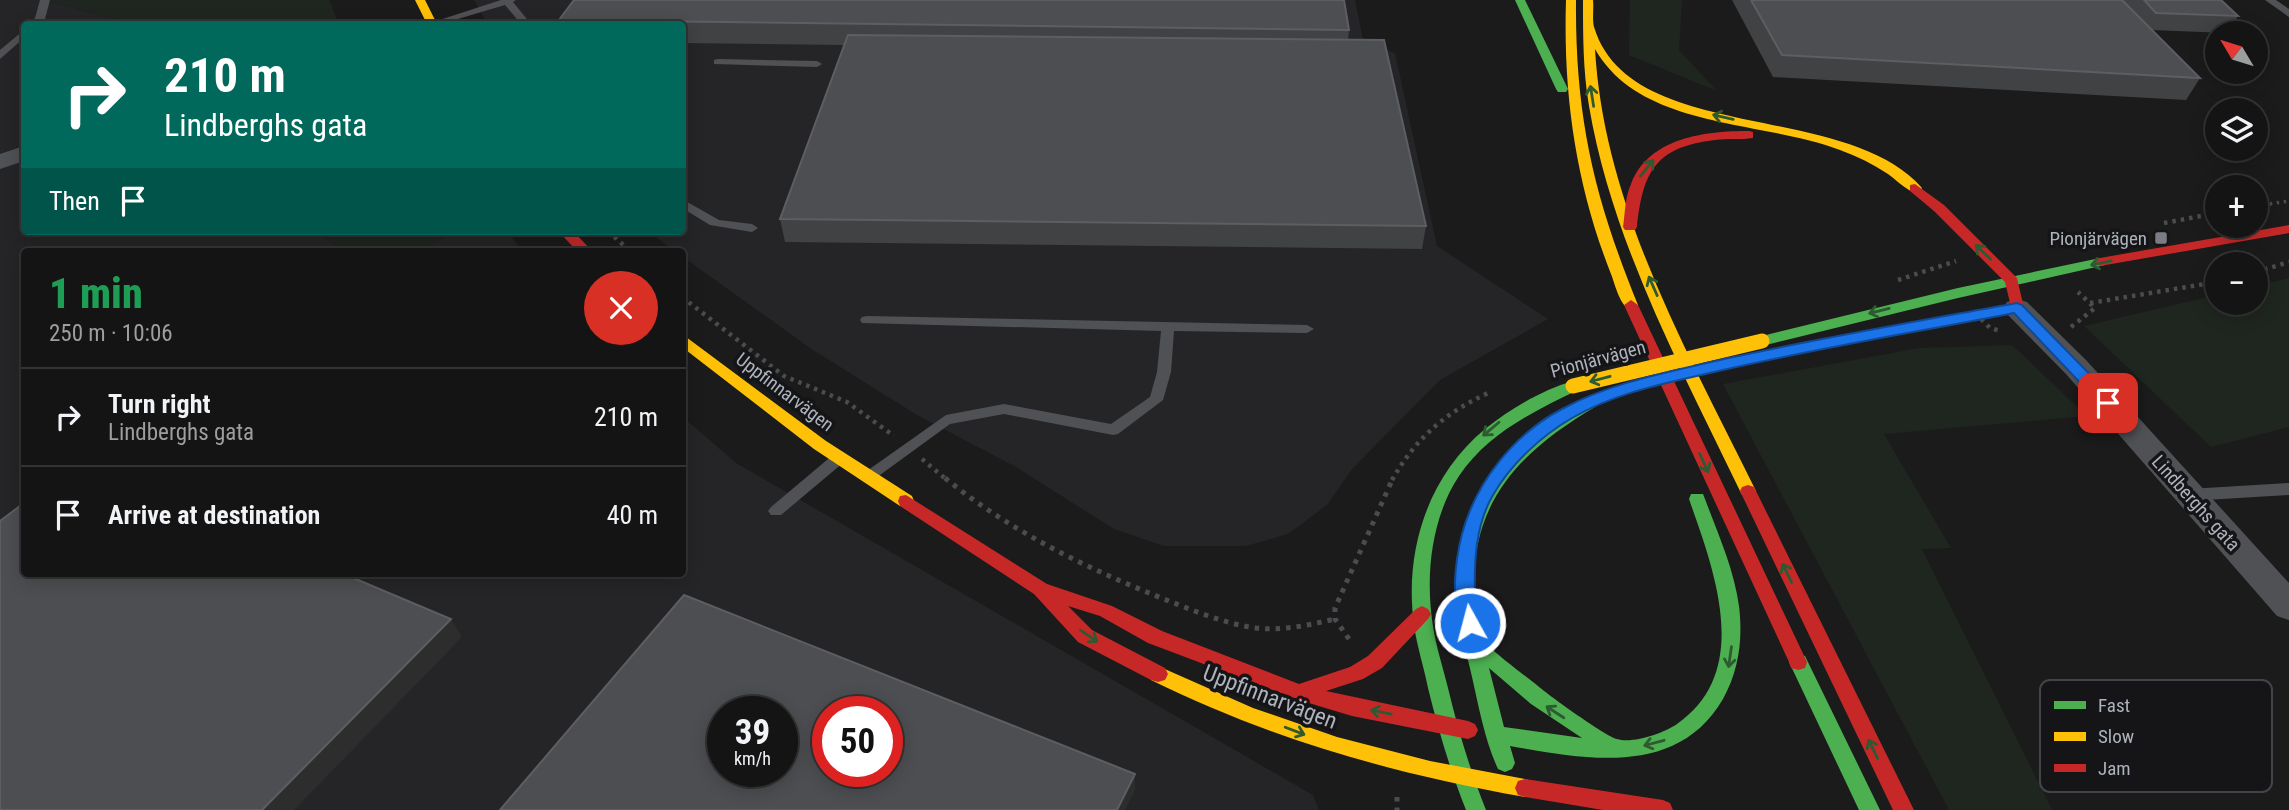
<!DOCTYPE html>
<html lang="en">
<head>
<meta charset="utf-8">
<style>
	:root { --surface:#141414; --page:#1d1d1d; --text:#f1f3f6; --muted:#9d9ea0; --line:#333334 }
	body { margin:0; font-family:"Roboto Condensed",sans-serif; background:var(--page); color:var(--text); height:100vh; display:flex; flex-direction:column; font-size:26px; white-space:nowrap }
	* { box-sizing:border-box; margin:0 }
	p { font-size:23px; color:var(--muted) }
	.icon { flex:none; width:38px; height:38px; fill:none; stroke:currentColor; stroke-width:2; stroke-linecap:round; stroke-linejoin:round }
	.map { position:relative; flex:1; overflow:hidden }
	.details { position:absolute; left:21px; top:248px; width:665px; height:329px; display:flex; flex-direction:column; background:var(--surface); border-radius:7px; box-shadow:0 4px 18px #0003,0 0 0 2px var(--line) }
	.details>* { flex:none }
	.hud { position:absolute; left:21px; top:21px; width:665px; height:214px; border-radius:7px; box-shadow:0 4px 18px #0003,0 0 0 2px var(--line); background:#00695c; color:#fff; overflow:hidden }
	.needle { width:46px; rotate:308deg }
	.tools { position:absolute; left:2205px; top:21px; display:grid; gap:14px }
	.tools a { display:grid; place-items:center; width:63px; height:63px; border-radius:50%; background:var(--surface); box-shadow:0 4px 18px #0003,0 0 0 2px var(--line); font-size:35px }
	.speed { position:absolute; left:707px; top:696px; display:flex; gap:14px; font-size:35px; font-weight:700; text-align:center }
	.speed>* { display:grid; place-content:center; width:91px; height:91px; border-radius:50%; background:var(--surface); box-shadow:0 4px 18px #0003,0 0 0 2px var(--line); line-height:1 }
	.speed small { font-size:18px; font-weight:400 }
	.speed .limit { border:10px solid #d22; background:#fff; color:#111 }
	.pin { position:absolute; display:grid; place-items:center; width:60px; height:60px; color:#fff; margin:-30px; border-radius:14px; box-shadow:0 4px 10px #0006 }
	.me { position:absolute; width:77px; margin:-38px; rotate:353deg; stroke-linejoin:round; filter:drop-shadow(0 0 5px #0008) }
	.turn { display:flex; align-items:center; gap:24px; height:147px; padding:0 28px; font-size:32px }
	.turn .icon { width:91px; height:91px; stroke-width:2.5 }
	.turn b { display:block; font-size:49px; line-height:60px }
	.then { display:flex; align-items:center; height:66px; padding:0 28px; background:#0003; gap:14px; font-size:26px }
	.round { display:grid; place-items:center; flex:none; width:74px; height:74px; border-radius:37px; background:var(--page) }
	.overview { display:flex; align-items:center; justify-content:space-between; height:119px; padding:0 28px }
	h1 { font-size:42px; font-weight:800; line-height:52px; color:#1e9e55 }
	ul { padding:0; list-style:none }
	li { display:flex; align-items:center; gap:21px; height:98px; padding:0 28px; border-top:2px solid var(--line) }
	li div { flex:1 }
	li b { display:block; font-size:26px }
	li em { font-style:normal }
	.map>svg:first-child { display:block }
</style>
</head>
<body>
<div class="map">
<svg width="2289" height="810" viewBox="0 0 2289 810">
	<rect width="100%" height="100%" fill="#1b1b1b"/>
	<g fill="#252528" fill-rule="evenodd">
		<path d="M0,0h46l87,24h-109v207h292l28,21h-320v322h658l1,-157 53,46 577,332 6,15h-1319zM723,712h59v60h-59zM828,712h59v60h-59z"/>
		<polygon points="474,0 1355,0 1363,39 1379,48 1395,53 1437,246 1548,319 1440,380 1352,469 1327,505 1288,534 1246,546 1164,546 1114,529 1016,467 917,415 810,348 683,257 682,252 675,252 648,231 682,231 682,24 487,24"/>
		<polygon points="457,231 507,231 523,252 415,252"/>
	</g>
	<g fill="#1f261f">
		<polygon points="46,0 329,0 337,19 325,24 133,24"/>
		<polygon points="1630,0 1682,0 1679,50 1717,91 1629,55"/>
		<polygon points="316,231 457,231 415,252 344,252"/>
		<polygon points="2289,278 2289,427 2211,447 2084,326 2217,295 2217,303 2256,303 2256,286"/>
		<polygon points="2012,345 2087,416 1884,434 1951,548 1922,549 2052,810 1949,810 1723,384 1920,348"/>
	</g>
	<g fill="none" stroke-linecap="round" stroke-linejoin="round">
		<g stroke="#4b4c4f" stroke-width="3.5" stroke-dasharray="2.5 4.5" stroke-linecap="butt">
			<polyline points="2256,206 2289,201"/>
			<polyline points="2212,214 2217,213"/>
		</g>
		<g stroke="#4b4c4f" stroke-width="4.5" stroke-dasharray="3.5 5" stroke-linecap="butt">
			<polyline points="2164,223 2217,213"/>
			<polyline points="608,231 631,252"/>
			<polyline points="2256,272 2289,262"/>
			<polyline points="1898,280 1956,261"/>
			<polyline points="682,297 784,376 847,402 894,436"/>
			<polyline points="2090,303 2217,282"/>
			<polyline points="1975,313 1990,328 2001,331"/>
			<polyline points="2071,327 2095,308 2078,292"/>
			<polyline points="922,459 947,480"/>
			<path d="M1392,480c24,-42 53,-67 96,-87"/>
		</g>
		<g stroke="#4b4c4f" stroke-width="5" stroke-dasharray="4.5 6" stroke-linecap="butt">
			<path d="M945,478c66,54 145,92 224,123 28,11 57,23 87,27 27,3 53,-3 79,-9"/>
			<polyline points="1349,639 1335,619 1335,608 1393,478"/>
			<polyline points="1397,797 1397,810"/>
		</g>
		<g fill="#4f5154" fill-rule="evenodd">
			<polygon points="40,0 50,0 45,19 39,24 29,24 35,18"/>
			<polygon points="501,0 516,0 513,2 531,24 521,24 505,5 441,24 427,24"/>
			<polygon points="2265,0 2276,0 2289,9 2289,17"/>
			<polygon points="24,30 24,38 0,59 0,50"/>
			<polygon points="718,59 817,61 822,64 817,67 714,64 714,60"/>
			<polygon points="682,199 719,220 752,224 758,228 752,232 710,225 682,208"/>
			<polygon points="867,316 1307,325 1314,329 1307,333 1174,331 1171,372 1163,400 1118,434 1113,435 1004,414 950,424 869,483 864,481 862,477 864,473 946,415 1004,404 1111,424 1150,397 1157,372 1161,331 862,323 860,320 862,317"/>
			<polygon points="839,453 844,454 846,458 844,462 781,515 771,515 768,511 771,507 834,454"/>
			<polygon points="2289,483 2289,495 2189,501 2184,499 2182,495 2184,491 2189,489"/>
		</g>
		<g fill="#4f5154" fill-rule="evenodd">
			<polygon points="432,18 439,20 442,24 420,24 423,20"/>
			<polygon points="24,146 24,161 0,169 0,154"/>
			<polygon points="2017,299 2027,302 2086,360 2289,583 2289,620 2277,616 2066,374 2007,314 2003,308 2007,302"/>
		</g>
		<g fill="#4caf50" fill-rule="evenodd">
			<polygon points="1515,0 1525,0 1568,89 1566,92 1558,92 1556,89"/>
			<polygon points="2100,258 2107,262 2105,265 1958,298 1762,346 1755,341 1762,336 1958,288"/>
			<path d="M1573,381l8,5 -3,4c-44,21 -91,44 -119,86 -28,42 -34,101 -26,150 3,21 10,41 15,62 10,42 22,82 38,122h-20c-16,-40 -28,-81 -38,-122 -4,-21 -11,-41 -14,-63 -10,-73 13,-148 71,-196 25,-20 57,-39 88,-48z"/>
			<path d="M1589,397l8,6 -2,4c-71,42 -122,91 -121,178 0,16 0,38 8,53 6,11 44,38 56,48 10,9 69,51 79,53 16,5 47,-6 60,-15 77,-53 36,-156 12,-225l2,-5h12l2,5c13,35 29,70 34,107 4,33 0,64 -16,93 -46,79 -138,60 -213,47l5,17 -3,6 -7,3 -7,-3c-13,-28 -19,-61 -26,-92 -5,-24 -14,-49 -16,-73 -5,-64 20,-120 66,-163 18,-17 43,-37 67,-44zM1489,668l42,36 51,34 -78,-11z"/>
			<polygon points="1798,654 1805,656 1880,810 1859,810 1789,662 1791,656"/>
		</g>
		<g fill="#ffc107" fill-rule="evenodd">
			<polygon points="415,0 425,0 437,24 427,24"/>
			<path d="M1566,0h10c-1,117 18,197 62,305l-7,5c-11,-3 -16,-26 -20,-36 -35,-89 -48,-179 -45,-274z"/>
			<path d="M1583,0h10c1,8 -1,19 1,27 36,118 251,73 328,161l-2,3c-6,1 -6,2 -11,-1 -7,-4 -14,-11 -21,-16 -15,-10 -31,-18 -48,-24 -77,-30 -199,-20 -245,-101 9,158 93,304 161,442l-2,4h-12l-2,-4c-59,-123 -128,-249 -151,-385 -6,-35 -6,-71 -6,-106z"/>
			<polygon points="682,334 826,441 912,496 914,501 912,506 900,506 814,449 682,347"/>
			<path d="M1158,666l95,42 84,29 93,24 95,18 7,2 3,7 -3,7 -7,2c-131,-23 -254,-58 -374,-117l-3,-6 3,-6z"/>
		</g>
		<g fill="#c62828" fill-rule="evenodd">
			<path d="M1749,131l4,1v6c-12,2 -25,0 -38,2 -60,7 -72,32 -78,87l-2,3h-10l-2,-3c2,-14 2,-30 8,-43 18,-47 75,-53 118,-53z"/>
			<polygon points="1915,184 1944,205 2017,278 2024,308 2022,311 2012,311 2005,282 1934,211 1910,191 1910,185"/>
			<polygon points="2289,225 2289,233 2100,266 2093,262 2100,258"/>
			<polygon points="558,231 573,231 593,252 578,252"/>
			<polygon points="1631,300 1638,305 1807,662 1805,668 1798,670 1791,668 1789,662 1624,305"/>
			<polygon points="1748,485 1754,487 1756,491 1914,810 1893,810 1740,491 1742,487"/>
			<polygon points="906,495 1047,584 1112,606 1162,631 1299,684 1350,667 1368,656 1416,609 1422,606 1428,609 1431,614 1428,619 1382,668 1363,679 1326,691 1468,721 1475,724 1478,730 1475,736 1468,739 1352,716 1299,700 1148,643 1100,616 1068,606 1092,630 1165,668 1168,674 1165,680 1158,682 1151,680 1078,642 1034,594 900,506 898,501 900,496"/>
			<polygon points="1525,779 1663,800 1670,803 1673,810 1603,810 1525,797 1518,795 1515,788 1518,781"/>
		</g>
		<polyline stroke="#ffc107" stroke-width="15" points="1573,386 1762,341"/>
	</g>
	<g fill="#414244">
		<polygon points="1732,0 2221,0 2238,16 2227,33 2151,30 2200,78 2186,100 1773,77"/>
		<polygon points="559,20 1349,30 1348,40 1426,226 1422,249 785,242 780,219 844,45 682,43 682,24 561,24"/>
	</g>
	<g fill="#2d2d2e">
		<polygon points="451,619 462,637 294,810 262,810"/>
		<polygon points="1135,774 1135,790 1125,810 1117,810"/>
	</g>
	<g fill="#4d4e51" stroke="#5c5e62" stroke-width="2" fill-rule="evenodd">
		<polygon points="574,0 1344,0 1349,30 559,20"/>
		<polygon points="1751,0 2122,0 2200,78 1782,55"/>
		<polygon points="2144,0 2221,0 2238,16 2156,13"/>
		<polygon points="848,35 1384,40 1426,226 780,219"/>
		<polygon points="24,503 24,574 344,574 451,619 262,810 0,810 0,521"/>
		<path d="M684,595l451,179 -18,36h-617zM723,712h59v60h-59zM828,712h59v60h-59z"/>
	</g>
	<defs><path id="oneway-shaft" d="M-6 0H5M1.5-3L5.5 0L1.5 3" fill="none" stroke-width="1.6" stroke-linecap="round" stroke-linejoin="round" transform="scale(1.75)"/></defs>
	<g stroke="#2e5a31">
		<use href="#oneway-shaft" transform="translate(1592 96) rotate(-99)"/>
		<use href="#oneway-shaft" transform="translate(1723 117) rotate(-167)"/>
		<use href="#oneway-shaft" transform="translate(1647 168) rotate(-51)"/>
		<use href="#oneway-shaft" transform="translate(1983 252) rotate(-136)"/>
		<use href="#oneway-shaft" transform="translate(2101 263) rotate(168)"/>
		<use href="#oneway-shaft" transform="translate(1653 286) rotate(-114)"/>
		<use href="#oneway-shaft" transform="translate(1879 311) rotate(166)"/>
		<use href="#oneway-shaft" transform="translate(1600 379) rotate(165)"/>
		<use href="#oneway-shaft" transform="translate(1491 429) rotate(140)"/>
		<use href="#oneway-shaft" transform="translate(1704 463) rotate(65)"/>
		<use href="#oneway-shaft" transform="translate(1787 573) rotate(-116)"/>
		<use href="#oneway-shaft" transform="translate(1089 636) rotate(34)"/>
		<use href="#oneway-shaft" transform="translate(1730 657) rotate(98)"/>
		<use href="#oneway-shaft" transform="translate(1381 712) rotate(-169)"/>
		<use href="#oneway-shaft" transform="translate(1555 712) rotate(-147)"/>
		<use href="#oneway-shaft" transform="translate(1295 731) rotate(21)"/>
		<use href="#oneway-shaft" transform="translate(1654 743) rotate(165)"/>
		<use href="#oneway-shaft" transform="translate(1873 749) rotate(-116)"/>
	</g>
	<path fill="#1a73e8" stroke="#114b97" stroke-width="2" d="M2017,303l5,2 92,94 2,4 -2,4h-11l-89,-94c-97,19 -195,35 -291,57 -51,12 -105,21 -151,48 -31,18 -61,46 -79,77 -18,31 -19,68 -18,102 0,11 6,22 1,31l-6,2 -7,-2c-13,-27 -8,-66 -1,-94 14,-52 52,-100 100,-125 50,-27 107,-37 162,-50 97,-21 195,-38 293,-56z"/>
	<rect fill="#7a7e84" stroke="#151517" stroke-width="2.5" x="2154" y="231" width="14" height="14" rx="3.5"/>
	<g text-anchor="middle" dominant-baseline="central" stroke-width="7" stroke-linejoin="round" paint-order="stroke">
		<g font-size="19" fill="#adb3bc" stroke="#151517" text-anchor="end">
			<text x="2147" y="238">Pionjärvägen</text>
		</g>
		<g font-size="19" fill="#adb3bc" stroke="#151517">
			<text transform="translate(1598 359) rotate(-15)">Pionjärvägen</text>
			<text transform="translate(785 392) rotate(37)">Uppfinnarvägen</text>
			<text transform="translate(2196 503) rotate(48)">Lindberghs gata</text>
		</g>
		<g font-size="23" fill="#adb3bc" stroke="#151517">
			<text transform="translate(1270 697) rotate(21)">Uppfinnarvägen</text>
		</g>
	</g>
	<rect x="2040" y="680" width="232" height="112" rx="10" fill="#151517" stroke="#434449" stroke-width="2"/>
	<rect x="2054" y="701" width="32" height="8" fill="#4caf50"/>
	<rect x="2054" y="732" width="32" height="9" fill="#ffc107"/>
	<rect x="2054" y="764" width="32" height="8" fill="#c62828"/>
	<g font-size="19" fill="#adb3bc">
		<text x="2098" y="712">Fast</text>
		<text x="2098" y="743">Slow</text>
		<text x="2098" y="775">Jam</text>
	</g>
</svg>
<div class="tools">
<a><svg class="needle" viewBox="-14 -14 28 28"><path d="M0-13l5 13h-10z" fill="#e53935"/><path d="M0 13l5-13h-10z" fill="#9d9ea0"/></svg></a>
<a><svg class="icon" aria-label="layers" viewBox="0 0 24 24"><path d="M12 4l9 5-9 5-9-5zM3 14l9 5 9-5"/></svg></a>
<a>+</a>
<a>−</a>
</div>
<div class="speed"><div>39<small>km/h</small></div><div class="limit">50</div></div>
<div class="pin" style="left:2108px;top:403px;background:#d93025"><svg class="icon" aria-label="arrive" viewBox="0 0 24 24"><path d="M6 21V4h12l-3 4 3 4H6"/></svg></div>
<svg class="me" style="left:1470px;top:623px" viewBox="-20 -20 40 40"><circle r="17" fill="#1a73e8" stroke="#fff" stroke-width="3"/><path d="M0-11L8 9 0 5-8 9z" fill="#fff"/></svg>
<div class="hud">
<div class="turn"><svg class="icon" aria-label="right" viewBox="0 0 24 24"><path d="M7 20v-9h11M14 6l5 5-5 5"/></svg><div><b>210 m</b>Lindberghs gata</div></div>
<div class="then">Then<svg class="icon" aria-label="arrive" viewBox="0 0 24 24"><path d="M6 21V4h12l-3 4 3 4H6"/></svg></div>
</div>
<section class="details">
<div class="overview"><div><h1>1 min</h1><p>250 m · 10:06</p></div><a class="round" style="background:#d93025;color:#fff"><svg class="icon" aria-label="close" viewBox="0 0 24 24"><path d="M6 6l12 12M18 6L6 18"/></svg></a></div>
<ul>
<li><svg class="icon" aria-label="right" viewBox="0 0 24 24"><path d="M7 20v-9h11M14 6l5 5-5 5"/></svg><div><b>Turn right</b><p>Lindberghs gata</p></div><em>210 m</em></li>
<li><svg class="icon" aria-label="arrive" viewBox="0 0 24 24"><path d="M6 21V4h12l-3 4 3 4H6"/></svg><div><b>Arrive at destination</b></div><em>40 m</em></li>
</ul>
</section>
</div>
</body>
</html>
